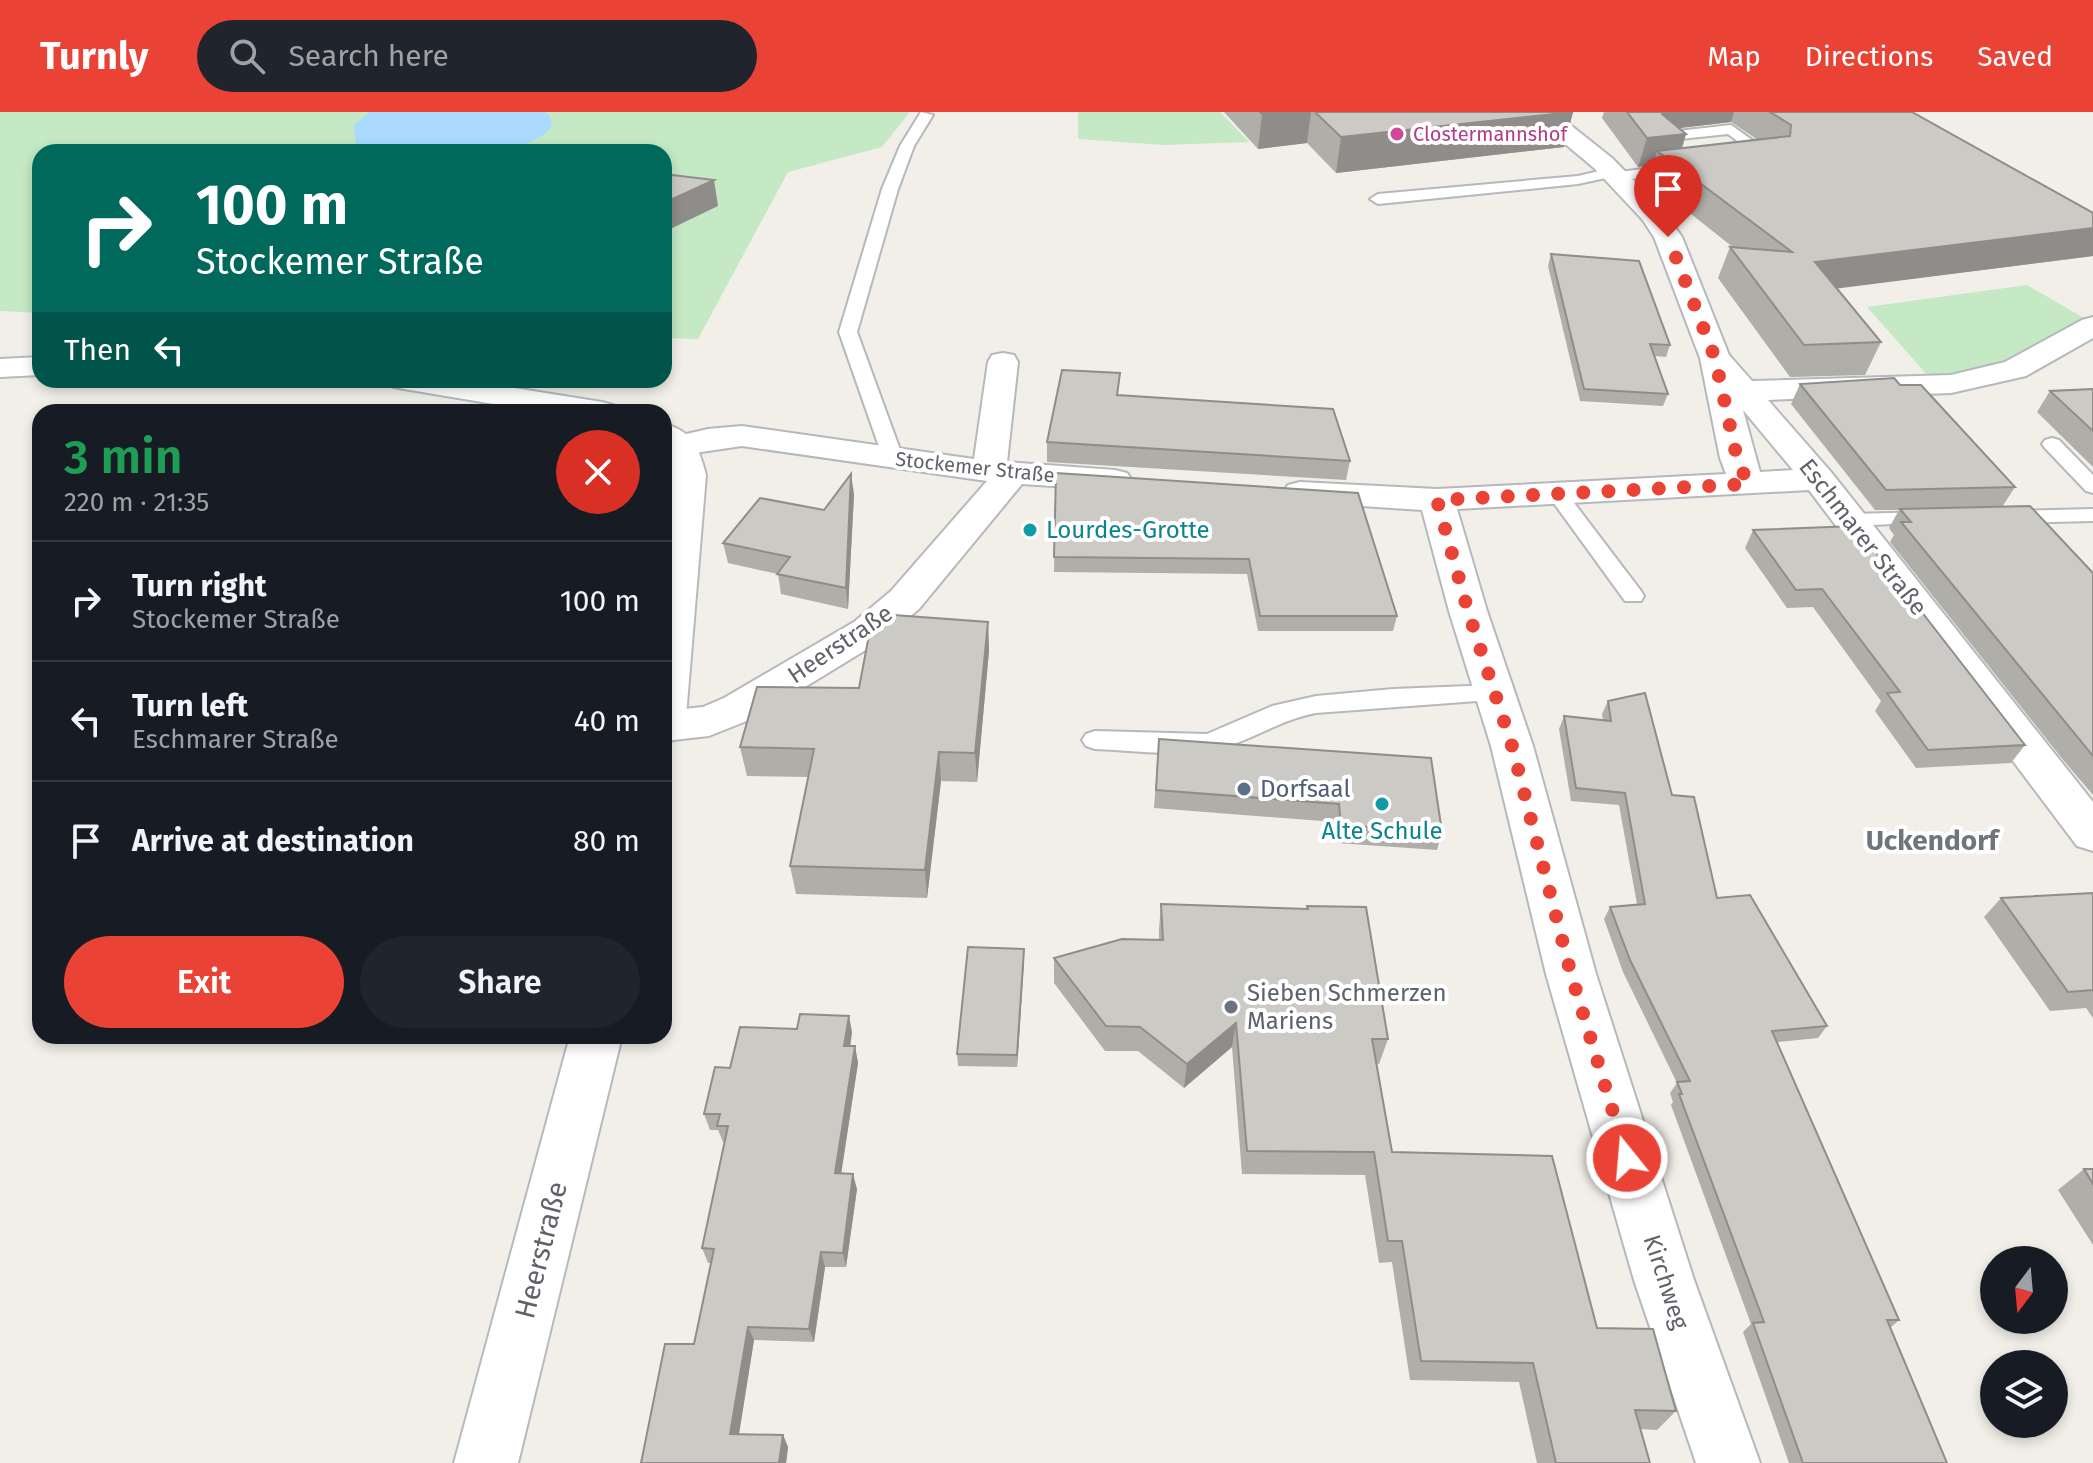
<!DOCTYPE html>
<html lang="en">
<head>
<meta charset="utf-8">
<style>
	:root { --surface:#171b24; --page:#20242c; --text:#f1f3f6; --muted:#9ea1a6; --line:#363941; --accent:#ea4335 }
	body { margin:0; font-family:"Fira Sans",sans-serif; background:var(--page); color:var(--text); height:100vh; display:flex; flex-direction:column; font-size:30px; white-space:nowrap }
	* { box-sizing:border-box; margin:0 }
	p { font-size:26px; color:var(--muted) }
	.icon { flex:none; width:44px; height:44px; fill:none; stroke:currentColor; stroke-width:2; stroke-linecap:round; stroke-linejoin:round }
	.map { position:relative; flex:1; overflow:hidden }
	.details { position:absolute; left:32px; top:292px; width:640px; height:640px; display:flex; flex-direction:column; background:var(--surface); border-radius:24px; box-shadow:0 4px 12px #0003 }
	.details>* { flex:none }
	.hud { position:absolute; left:32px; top:32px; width:640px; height:244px; border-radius:24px; box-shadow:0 4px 12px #0003; background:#00695c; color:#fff; overflow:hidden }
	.needle { width:52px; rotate:196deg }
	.buttons { position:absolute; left:1980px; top:1134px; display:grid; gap:16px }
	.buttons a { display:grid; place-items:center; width:88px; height:88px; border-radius:50%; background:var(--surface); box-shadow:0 4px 12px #0003; font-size:40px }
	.pin { position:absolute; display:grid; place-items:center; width:68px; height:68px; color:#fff; margin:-82px -34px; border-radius:50% 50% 50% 0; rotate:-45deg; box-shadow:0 0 8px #0007 }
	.pin .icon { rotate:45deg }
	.me { position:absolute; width:88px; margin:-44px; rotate:343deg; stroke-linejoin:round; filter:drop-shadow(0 0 6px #0008) }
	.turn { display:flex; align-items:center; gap:28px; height:168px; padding:0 32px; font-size:36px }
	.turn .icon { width:104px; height:104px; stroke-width:2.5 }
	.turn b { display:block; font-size:56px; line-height:68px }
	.then { display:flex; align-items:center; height:76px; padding:0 32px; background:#0003; gap:16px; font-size:30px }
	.round { display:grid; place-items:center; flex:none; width:84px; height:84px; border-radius:42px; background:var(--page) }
	.summary { display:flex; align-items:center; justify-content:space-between; height:136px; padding:0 32px }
	h1 { font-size:48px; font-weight:600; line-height:60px; color:#1e9e55 }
	.cta { display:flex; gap:16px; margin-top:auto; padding:16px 32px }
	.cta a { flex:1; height:92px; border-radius:48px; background:var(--accent); color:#fff; font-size:32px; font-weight:600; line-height:92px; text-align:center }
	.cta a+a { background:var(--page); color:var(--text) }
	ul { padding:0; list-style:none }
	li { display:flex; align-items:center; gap:24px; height:120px; padding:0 32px; border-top:2px solid var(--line) }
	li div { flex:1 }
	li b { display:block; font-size:30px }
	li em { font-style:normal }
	header { display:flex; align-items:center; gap:48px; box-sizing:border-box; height:112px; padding:0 40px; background:var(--accent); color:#fff }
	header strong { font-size:38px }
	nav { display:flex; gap:44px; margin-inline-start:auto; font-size:28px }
	.search { width:560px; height:72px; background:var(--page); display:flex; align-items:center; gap:20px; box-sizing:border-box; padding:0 28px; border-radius:44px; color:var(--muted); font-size:30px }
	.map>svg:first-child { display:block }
</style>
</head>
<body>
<header>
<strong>Turnly</strong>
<div class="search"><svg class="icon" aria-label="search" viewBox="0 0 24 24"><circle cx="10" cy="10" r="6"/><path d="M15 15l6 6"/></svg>Search here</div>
<nav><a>Map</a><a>Directions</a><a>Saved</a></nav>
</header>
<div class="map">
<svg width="2093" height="1351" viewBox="0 0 2093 1351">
	<rect width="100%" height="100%" fill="#f1efe8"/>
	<g fill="#c5e8c5">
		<polygon points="0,0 910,0 882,35 788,60 698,227 664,226 664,40 40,40 40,201 0,199"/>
		<polygon points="1078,0 1220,0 1249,30 1164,33 1078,27"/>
		<polygon points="2027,173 2084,206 2000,252 1929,265 1867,195"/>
	</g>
	<path fill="#aadaff" d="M370,0h175l5,4 2,10c-27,39 -141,26 -186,26l-10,-8 -2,-19z"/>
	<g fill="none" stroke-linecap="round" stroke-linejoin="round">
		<defs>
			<g id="lane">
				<polygon points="921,0 933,3 914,34 898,77 857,220 903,346 893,352 883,346 839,220 882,77 900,34"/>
				<polygon points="1731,13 1776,45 1776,51 1766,51 1728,22 1671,28 1665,33 1653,25 1660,21"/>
				<polygon points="1684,52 1691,56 1689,59 1617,69 1610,65 1578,72 1378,92 1370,87 1378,82 1578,64 1612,56 1619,60"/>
				<polygon points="2052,326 2059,328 2093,363 2093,381 2086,379 2045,336 2042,332 2045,328"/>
				<polygon points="1558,377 1565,379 1641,479 1644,484 1641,489 1625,489 1548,383"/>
				<polygon points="2093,397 2093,409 2005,411 1994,405 2005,399"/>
				<polygon points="1929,400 1936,402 1940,406 1936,410 1851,414 1840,408 1851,402"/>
				<path d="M1495,573l9,2 3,6 -3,6 -188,14c-37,7 -67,29 -104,38 -26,6 -87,-1 -117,-2l-9,-3 -4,-6 4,-6 9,-3 112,3 65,-28 44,-10 77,-7z"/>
			</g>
			<g id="street">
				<path d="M1527,0h27l58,46 49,50 21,29 47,118 23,26 199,-6 54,-13 77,-42 11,-3v21l-67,38 -75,17 -183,7 63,72 262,330v49l-16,-5 -268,-356 -352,19 30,102 46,135 63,228 98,306 66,183h-64l-62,-183 -88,-306 -55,-228 -42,-135 -27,-101 -122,-8 -12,-3 -5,-7 5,-7 12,-3 137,7 289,-15 -6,-16 -20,-100 -46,-121 -12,-18 -48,-51zM1743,298l50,60 -33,2z"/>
				<polygon points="1003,241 1014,243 1018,250 1007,350 1115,358 1127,361 1132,368 1127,375 1115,378 1022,372 919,497 882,528 754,606 709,624 664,629 664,599 703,595 724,586 854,510 891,479 987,369 742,334 681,343 669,340 664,333 669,326 708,317 742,314 974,347 988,250 992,243"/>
			</g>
			<g id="secondary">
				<polygon points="40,245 40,263 0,265 0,247"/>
				<polygon points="388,268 463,268 602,290 613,293 618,300 542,300 404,277 393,275"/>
				<path d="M664,312c29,7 35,24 42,51l-21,253 -6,10 -15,5v-200l8,-68 -8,-26z"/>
				<polygon points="570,924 622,924 518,1351 454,1351"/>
			</g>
		</defs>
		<use href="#lane" stroke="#b5b8bc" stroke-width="4"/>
		<use href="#street" stroke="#b5b8bc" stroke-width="4"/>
		<use href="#secondary" stroke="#b6babf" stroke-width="4"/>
		<use href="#lane" fill="#fff" fill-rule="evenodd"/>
		<use href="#street" fill="#fff" fill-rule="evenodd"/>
		<use href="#secondary" fill="#fff" fill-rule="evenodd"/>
	</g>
	<g fill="#afaea9" fill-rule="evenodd">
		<polygon points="1224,0 1573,0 1564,35 1336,61 1307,31 1258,37"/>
		<path d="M1604,0h308l181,144 -256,32 44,54 -16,33 -75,2 -72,-99 12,-31 4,1 -86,-68 5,-15 -15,2 -36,-49zM1731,10l27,18 -76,9 4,-15 -7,-6z"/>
		<polygon points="1551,142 1670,233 1666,245 1655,244 1668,282 1663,294 1580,289 1548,154"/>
		<polygon points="1800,272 1900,273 2015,375 2002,395 2093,461 2093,683 2064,649 1890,430 1894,423 1889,416 1899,398 1875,398 1791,292"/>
		<polygon points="2093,277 2093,355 2037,300 2050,279"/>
		<polygon points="1119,284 1350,349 1346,368 1047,350 1047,330"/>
		<polygon points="1056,361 1397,504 1393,519 1258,519 1247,462 1054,460"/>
		<polygon points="854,382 848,497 781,482 778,462 728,451 723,431 824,398"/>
		<polygon points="1753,418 2025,633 2011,651 1916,656 1875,599 1881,589 1813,495 1787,496 1745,436"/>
		<polygon points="988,510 989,539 977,670 941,669 927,786 796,782 790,754 808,665 747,664 740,635"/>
		<polygon points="1608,589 1672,683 1717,786 1827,914 1818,926 1777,930 1899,1208 1890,1216 1947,1351 1789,1351 1743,1220 1751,1212 1671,993 1673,990 1670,981 1677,971 1623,860 1604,807 1610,795 1637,792 1619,693 1571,689 1559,617 1564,604 1603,608 1602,602"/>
		<polygon points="1159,627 1442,720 1437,738 1337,731 1335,710 1154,696"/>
		<polygon points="2093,781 2093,906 2086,896 2050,899 1984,805 2001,786"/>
		<polygon points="1161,792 1307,797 1307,794 1388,927 1379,952 1376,951 1392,1040 1597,1216 1676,1299 1657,1318 1640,1317 1650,1351 1537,1351 1519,1270 1410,1268 1392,1150 1379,1151 1365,1063 1242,1062 1232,935 1184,976 1138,939 1105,939 1054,871 1054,846 1159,828 1159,817"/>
		<polygon points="1024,849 1017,955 958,954 957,942"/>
		<polygon points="852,920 850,934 855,934 858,951 841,1061 857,1077 846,1155 825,1155 814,1230 754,1228 739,1322 783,1323 788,1335 786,1351 641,1351 694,1232 711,1151 708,1151 702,1136 724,1030 723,1030 718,1018 710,1018 704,1002 730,956"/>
		<polygon points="2084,1057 2093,1057 2093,1133 2058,1078"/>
	</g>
	<g fill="#8f8d8a">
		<polygon points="1281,0 1311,0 1307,31 1258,37 1262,2"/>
		<polygon points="1573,0 1564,35 1336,61 1341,25"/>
		<polygon points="1661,0 1734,0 1731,10 1655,19"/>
		<polygon points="1686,22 1677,51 1657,39 1653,53 1638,55 1647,26"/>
		<polygon points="714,68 718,94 664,120 664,91"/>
		<polygon points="2093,116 2093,144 1802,181 1815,150"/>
		<polygon points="851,362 854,382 848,497 846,476"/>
		<polygon points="988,510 989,539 977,670 975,641"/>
		<polygon points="939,640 941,669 927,786 925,758"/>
		<polygon points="1024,837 1024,849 1017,955 1017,943"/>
		<polygon points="849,904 852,920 848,950 844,934"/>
		<polygon points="1236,911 1232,935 1184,976 1187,952"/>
		<polygon points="855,934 858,951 839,1076 835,1061"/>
		<polygon points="853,1062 857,1077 846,1155 843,1141"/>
		<polygon points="821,1140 825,1155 814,1230 809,1217"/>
		<polygon points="748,1215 754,1228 737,1334 730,1322"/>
		<polygon points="783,1323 788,1335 786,1351 779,1351"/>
	</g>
	<g fill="#cccac5" stroke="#8f8d8a" stroke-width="2">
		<polygon points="1260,0 1281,0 1262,2"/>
		<polygon points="1315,0 1573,0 1341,25"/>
		<polygon points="1627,0 1662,0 1662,2 1686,22 1647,26"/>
		<polygon points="1770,0 1912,0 2093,101 2093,116 1815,150 1881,230 1804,233 1730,135 1792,140 1657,39 1790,24 1791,13"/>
		<polygon points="664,62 714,68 664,91"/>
		<polygon points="1551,142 1639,149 1670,233 1650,232 1668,282 1584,277"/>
		<polygon points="1062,258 1120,261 1117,283 1333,297 1350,349 1047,330"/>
		<polygon points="1894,266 1900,273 1921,273 2015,375 1886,378 1800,272"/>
		<polygon points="2093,277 2093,319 2050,279"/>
		<polygon points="1056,361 1358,381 1397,504 1260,504 1249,447 1054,445"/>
		<polygon points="851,362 846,476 777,462 790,445 723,431 760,386 824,398"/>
		<polygon points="2030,394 2093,461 2093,644 1901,410 1911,410 1900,397"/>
		<polygon points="1855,414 2025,633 1928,638 1887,581 1900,580 1822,477 1796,478 1753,418"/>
		<polygon points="880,502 988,510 975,641 939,640 925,758 790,754 814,637 740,635 757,575 859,576 872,507"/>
		<polygon points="1645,581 1672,683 1694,685 1717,786 1750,783 1827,914 1772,919 1899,1208 1887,1208 1947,1351 1803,1351 1753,1211 1764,1210 1679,982 1682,982 1677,970 1690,969 1630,848 1610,795 1645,792 1625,681 1576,676 1564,604 1611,609 1608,589"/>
		<polygon points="1159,627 1431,646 1442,720 1341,713 1339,692 1156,678"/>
		<polygon points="2093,781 2093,878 2068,880 2001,786"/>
		<polygon points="1161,792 1308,797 1307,794 1366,795 1388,927 1372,927 1392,1040 1552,1044 1597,1216 1653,1217 1676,1299 1635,1298 1650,1351 1556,1351 1533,1251 1421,1249 1402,1129 1388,1129 1374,1040 1247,1039 1236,911 1187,952 1140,915 1106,914 1054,846 1122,827 1163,828"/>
		<polygon points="968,835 1024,837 1017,943 957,942"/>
		<polygon points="800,902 849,904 844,934 855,934 835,1061 853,1062 843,1141 821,1140 809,1217 748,1215 730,1322 783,1323 779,1351 641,1351 665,1232 694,1232 714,1137 702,1136 728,1014 717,1014 720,1002 704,1002 715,955 730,956 740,915 797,917"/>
		<polygon points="2084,1057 2093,1057 2093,1072"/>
	</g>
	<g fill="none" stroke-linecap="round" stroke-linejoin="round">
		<polyline stroke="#ea4335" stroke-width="14" stroke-dasharray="0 25.2" points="1627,1046 1571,862 1512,634 1468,499 1437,388 1748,372 1737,346 1715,246 1668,125"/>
	</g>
	<circle fill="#d1479c" stroke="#fff" stroke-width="3" cx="1397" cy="22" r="8"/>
	<g fill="#0f9aa8" stroke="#fff" stroke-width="3">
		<circle cx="1030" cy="418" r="8"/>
		<circle cx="1382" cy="692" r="8"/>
	</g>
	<circle fill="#5c6f8a" stroke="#fff" stroke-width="3" cx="1244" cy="677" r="8"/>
	<circle fill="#6b7280" stroke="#fff" stroke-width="3" cx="1231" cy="895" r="8"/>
	<g text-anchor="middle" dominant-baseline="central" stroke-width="8" stroke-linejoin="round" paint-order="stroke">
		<g font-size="20" fill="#b23c85" stroke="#fff" text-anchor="start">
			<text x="1413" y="22">Clostermannshof</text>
		</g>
		<g font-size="20" fill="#5f6368" stroke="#fff">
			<text transform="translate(975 355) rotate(6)">Stockemer Straße</text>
		</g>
		<g font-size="24" fill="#0d838f" stroke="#fff" text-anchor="start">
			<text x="1046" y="418">Lourdes-Grotte</text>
			<text x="1382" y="719" text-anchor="middle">Alte Schule</text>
		</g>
		<g font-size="24" fill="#5f6368" stroke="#fff">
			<text transform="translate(1863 425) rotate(52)">Eschmarer Straße</text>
			<text transform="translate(840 532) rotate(-34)">Heerstraße</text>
			<text transform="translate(1666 1170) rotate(72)">Kirchweg</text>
		</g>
		<g font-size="24" fill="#4e5e75" stroke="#fff" text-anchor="start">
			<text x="1260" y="677">Dorfsaal</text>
		</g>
		<g font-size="24" fill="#5b616d" stroke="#fff" text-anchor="start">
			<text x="1247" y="881">Sieben Schmerzen<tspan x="1247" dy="28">Mariens</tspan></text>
		</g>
		<g font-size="28" font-weight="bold" fill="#70757a" stroke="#fff">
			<text x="1932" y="728">Uckendorf</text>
		</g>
		<g font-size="28" fill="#5f6368" stroke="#fff">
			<text transform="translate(541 1138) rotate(-76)">Heerstraße</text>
		</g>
	</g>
</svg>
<div class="buttons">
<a><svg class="needle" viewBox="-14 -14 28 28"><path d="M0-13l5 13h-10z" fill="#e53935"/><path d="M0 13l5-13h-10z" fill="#9ea1a6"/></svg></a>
<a><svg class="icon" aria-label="layers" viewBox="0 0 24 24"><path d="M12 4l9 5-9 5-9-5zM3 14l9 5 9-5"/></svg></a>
</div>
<div class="pin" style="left:1668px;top:125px;background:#d93025"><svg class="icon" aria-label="arrive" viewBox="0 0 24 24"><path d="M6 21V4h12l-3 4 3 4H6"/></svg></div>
<svg class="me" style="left:1627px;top:1046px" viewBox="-20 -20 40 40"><circle r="17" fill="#ea4335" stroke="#fff" stroke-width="3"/><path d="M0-11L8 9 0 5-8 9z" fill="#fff"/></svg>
<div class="hud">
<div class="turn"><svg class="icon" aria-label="right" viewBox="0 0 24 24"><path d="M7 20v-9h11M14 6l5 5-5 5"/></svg><div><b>100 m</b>Stockemer Straße</div></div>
<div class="then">Then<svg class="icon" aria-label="left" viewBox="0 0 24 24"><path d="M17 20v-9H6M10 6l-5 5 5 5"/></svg></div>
</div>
<section class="details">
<div class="summary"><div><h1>3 min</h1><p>220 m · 21:35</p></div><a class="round" style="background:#d93025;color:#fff"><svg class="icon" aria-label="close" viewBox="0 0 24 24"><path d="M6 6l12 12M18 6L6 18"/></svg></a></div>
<ul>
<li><svg class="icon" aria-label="right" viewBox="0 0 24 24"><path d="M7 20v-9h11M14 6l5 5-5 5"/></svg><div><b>Turn right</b><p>Stockemer Straße</p></div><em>100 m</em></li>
<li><svg class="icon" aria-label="left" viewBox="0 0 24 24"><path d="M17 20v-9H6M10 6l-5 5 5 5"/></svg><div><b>Turn left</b><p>Eschmarer Straße</p></div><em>40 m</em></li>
<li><svg class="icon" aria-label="arrive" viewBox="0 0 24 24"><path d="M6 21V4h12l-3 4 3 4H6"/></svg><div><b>Arrive at destination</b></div><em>80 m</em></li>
</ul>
<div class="cta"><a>Exit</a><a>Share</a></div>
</section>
</div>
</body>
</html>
